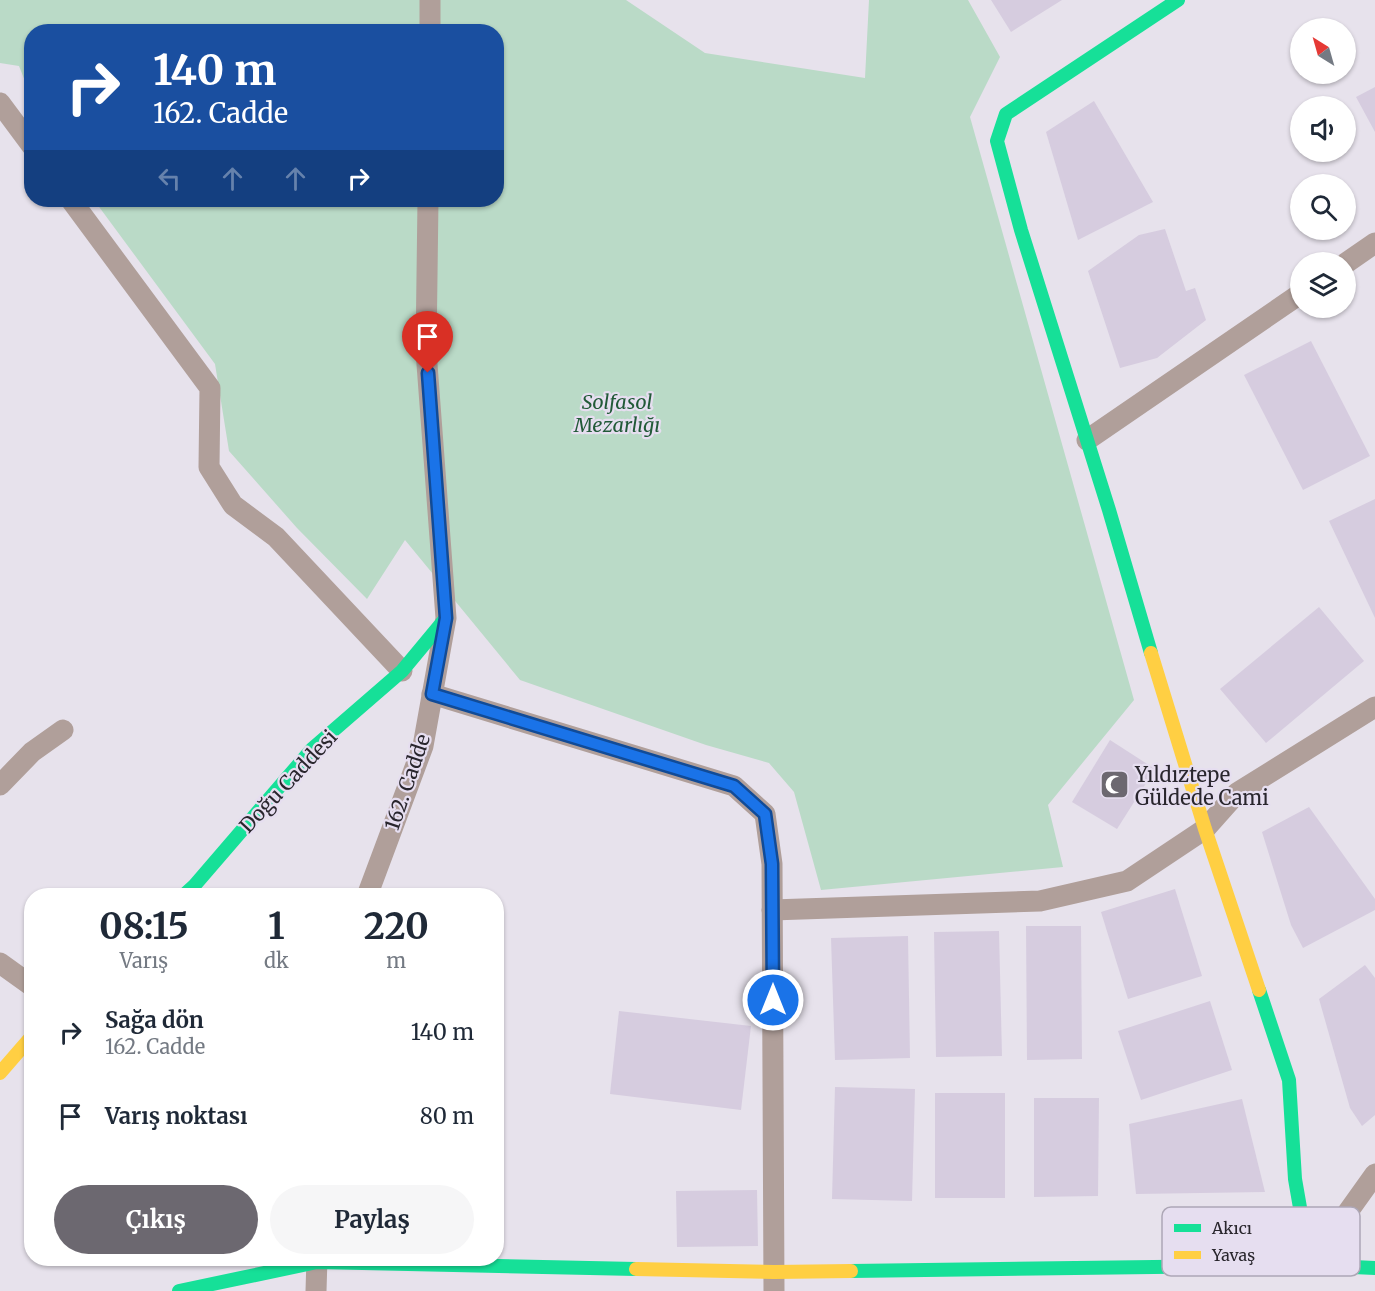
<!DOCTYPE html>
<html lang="tr">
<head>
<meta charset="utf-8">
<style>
	:root { --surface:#fff; --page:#f6f6f7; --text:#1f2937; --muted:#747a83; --accent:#6c6870 }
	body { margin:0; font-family:Merriweather,serif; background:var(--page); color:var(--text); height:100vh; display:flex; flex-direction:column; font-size:22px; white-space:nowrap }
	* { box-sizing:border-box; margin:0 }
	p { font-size:20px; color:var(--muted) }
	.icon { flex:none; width:33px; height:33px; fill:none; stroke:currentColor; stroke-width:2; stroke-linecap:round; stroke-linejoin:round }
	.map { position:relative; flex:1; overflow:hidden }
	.panel { position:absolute; left:24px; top:888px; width:480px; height:378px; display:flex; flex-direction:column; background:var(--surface); border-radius:24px; box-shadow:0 2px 4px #0004 }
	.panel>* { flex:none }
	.hud { position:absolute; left:24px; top:24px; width:480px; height:183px; border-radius:24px; box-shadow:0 2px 4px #0004; background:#1a4fa0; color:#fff; overflow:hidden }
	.needle { width:39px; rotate:323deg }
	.controls { position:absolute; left:1290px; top:18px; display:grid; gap:12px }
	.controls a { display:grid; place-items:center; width:66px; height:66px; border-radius:50%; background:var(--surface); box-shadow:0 2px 4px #0004; font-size:30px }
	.pin { position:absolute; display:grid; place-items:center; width:51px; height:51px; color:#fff; margin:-62px -26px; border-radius:50% 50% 50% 0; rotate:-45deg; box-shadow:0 0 6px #0007 }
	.pin .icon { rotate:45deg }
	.me { position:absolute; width:66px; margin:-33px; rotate:0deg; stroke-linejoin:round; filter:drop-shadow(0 0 4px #0008) }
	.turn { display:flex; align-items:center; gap:21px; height:126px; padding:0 30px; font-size:27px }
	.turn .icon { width:78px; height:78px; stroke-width:2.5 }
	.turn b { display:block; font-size:42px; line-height:51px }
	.lanes { display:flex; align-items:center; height:57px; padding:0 30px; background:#0003; justify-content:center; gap:30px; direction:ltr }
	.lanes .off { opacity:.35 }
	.eta { display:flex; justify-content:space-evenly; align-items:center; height:102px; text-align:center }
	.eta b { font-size:36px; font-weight:700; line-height:42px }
	.action { display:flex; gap:12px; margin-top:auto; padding:12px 30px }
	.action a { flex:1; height:69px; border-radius:36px; background:var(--accent); color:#fff; font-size:24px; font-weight:700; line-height:69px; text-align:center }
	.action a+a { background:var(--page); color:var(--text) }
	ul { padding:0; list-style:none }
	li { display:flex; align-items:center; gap:18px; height:84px; padding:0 30px }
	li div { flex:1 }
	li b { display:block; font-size:22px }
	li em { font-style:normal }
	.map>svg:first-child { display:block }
</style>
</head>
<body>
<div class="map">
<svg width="1375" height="1291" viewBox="0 0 1375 1291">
	<rect width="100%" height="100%" fill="#e7e2ec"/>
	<polygon fill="#badac7" points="0,0 626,0 705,53 865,78 869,0 968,0 1000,57 970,117 1134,700 1048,805 1063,867 821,890 794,792 769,763 706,745 520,680 405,540 367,599 297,528 229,451 215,364 94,200 496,200 496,32 32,32 31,96 19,66 0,63"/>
	<g fill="#d6ccdf">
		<polygon points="991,0 1062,0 1011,32"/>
		<polygon points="1375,87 1375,132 1356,97"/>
		<polygon points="1094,101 1153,202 1078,240 1046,132"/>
		<polygon points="1165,229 1186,291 1195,288 1206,320 1157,358 1120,368 1088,271 1139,235"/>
		<polygon points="1311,341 1370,456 1303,490 1244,375"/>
		<polygon points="1375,499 1375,618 1329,521"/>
		<polygon points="1319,607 1364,661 1266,743 1220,689"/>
		<polygon points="1110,740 1155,769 1117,829 1072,802"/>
		<polygon points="1309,807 1375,899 1375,910 1303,948 1291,925 1262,832"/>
		<polygon points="1175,889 1202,976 1128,999 1101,912"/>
		<polygon points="1026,926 1081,926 1082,1059 1027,1060"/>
		<polygon points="999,931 1002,1056 936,1057 934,932"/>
		<polygon points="908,936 910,1058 835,1060 831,938"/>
		<polygon points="1365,965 1375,978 1375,1115 1362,1126 1350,1108 1319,999"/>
		<polygon points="1210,1001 1232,1070 1141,1100 1118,1031"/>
		<polygon points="619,1011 751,1026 741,1110 610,1094"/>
		<polygon points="835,1087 915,1089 912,1201 832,1199"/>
		<rect x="935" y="1093" width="70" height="105"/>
		<polygon points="1034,1098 1099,1098 1098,1196 1034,1197"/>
		<polygon points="1242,1099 1265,1192 1136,1194 1129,1124"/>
		<polygon points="757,1190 758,1246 677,1247 676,1191"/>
	</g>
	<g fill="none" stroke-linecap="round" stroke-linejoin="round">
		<g stroke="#b09f9a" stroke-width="21">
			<polyline points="430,32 430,0"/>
			<polyline points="0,103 32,146"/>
			<polyline points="71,200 210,388 209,467 233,505 276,537 402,671"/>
			<polyline points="1346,263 1375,243"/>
			<polyline points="1087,440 1300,294"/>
			<polyline points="432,694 734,786 765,814 772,864 774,1291"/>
			<polyline points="0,785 32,752 63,730"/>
			<polyline points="367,896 423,746 446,618 426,351 428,200"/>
			<polyline points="772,910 1040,901 1127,881 1205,829 1237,793 1375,707"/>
			<polyline points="0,963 32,986"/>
			<polyline points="1310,1265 1375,1174"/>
			<polyline points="316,1291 317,1258"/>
		</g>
		<g stroke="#16e098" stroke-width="14">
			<polyline points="1151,653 1109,510 1021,230 997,141 1006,114 1178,0"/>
			<polyline points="183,896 194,886 312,749 402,671 446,618"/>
			<polyline points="1259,990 1289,1080 1295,1179 1310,1265"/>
			<polyline points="851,1271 1310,1265 1375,1268"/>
			<polyline points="179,1291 317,1262 636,1269"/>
		</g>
		<g stroke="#ffcf43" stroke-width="14">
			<polyline points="1151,653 1205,829 1259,990"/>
			<polyline points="0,1073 32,1036"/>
			<polyline points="636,1269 774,1272 851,1271"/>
		</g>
	</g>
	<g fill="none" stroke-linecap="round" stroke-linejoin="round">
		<defs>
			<polyline id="route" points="428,373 446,618 432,694 734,786 765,814 772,864 773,1000"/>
		</defs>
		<use href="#route" stroke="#114b97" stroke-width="15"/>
		<use href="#route" stroke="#1a73e8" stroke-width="10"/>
	</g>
	<defs>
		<symbol id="mosque-square" viewBox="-11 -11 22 22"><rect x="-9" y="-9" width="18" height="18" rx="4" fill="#6c6870" stroke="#e6def0"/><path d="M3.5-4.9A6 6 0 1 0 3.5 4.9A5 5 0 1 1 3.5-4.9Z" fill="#fff"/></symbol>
	</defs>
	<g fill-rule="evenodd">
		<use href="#mosque-square" x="1098" y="768" width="33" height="33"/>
	</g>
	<g text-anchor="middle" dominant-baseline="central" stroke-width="4.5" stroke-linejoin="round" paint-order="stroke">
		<g font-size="20" font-style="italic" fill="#225a38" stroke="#e6def0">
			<text x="617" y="401">Solfasol<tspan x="617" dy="23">Mezarlığı</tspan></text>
		</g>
		<g font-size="20" fill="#29262d" stroke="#e6def0" text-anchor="start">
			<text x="1135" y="774">Yıldıztepe<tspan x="1135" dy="23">Güldede Cami</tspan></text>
		</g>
		<g font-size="20" fill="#29262d" stroke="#e6def0">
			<text transform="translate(288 781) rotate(-47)">Doğu Caddesi</text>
			<text transform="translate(407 782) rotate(-71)">162. Cadde</text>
		</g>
	</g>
	<rect x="1162" y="1207" width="198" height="69" rx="9" fill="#e6def0" stroke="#ada7b6" stroke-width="1.5"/>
	<rect x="1174" y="1224" width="27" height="8" fill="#16e098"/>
	<rect x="1174" y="1251" width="27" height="8" fill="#ffcf43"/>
	<g font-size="16" fill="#29262d">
		<text x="1212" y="1234">Akıcı</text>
		<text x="1212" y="1261">Yavaş</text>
	</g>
</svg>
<div class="controls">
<a><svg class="needle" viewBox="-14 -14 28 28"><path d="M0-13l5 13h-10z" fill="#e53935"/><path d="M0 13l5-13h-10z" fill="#747a83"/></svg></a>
<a><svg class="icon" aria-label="sound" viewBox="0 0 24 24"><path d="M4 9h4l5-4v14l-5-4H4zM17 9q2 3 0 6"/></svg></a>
<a><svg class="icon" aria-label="search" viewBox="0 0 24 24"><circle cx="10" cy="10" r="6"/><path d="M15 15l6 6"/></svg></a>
<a><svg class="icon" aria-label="layers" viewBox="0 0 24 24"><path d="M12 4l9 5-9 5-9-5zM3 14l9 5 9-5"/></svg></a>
</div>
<div class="pin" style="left:428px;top:373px;background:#d93025"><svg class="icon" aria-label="arrive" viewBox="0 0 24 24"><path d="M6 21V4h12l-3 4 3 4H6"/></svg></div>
<svg class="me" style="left:773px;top:1000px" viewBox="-20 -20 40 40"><circle r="17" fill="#1a73e8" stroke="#fff" stroke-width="3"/><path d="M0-11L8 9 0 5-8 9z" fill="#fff"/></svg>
<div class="hud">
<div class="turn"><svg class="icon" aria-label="right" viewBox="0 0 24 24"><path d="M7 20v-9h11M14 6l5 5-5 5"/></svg><div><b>140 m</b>162. Cadde</div></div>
<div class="lanes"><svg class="icon off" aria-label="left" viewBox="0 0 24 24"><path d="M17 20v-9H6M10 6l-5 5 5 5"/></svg><svg class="icon off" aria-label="ahead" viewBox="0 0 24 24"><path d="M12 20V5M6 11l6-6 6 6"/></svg><svg class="icon off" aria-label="ahead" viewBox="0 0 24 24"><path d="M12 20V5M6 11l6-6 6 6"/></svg><svg class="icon" aria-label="right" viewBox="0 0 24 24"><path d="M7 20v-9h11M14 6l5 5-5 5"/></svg></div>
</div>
<section class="panel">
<div class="eta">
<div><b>08:15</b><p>Varış</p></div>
<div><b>1</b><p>dk</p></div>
<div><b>220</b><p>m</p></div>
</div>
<ul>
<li><svg class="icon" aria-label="right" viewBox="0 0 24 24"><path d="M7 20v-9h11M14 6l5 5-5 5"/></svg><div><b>Sağa dön</b><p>162. Cadde</p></div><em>140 m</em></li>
<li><svg class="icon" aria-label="arrive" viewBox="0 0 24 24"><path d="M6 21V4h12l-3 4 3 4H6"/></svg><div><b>Varış noktası</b></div><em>80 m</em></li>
</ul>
<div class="action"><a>Çıkış</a><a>Paylaş</a></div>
</section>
</div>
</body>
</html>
